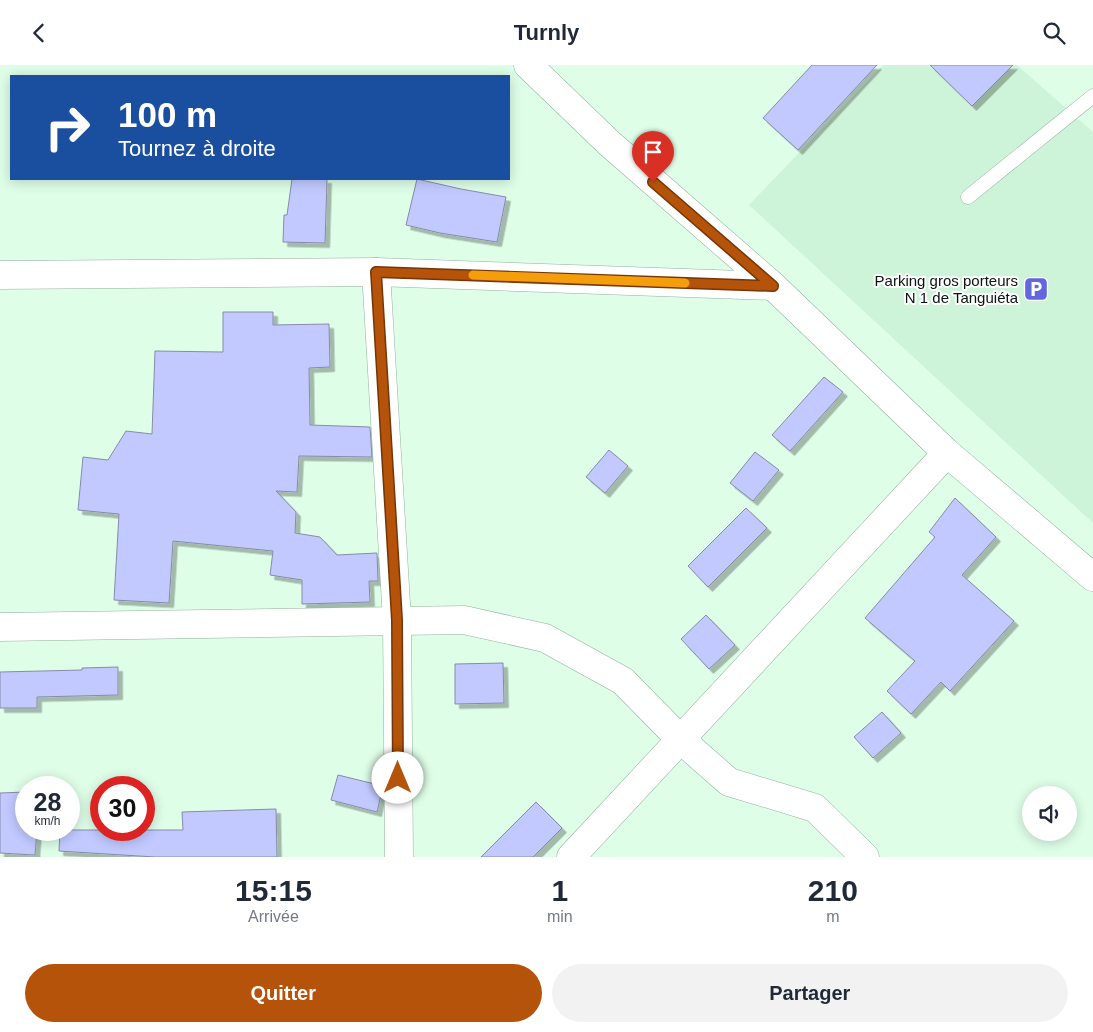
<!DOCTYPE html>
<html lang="fr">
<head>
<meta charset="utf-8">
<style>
	:root { --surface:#fff; --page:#f2f2f3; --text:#1f2937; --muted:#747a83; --accent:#b45309 }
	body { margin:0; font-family:Arial,sans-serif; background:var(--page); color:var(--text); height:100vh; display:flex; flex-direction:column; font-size:19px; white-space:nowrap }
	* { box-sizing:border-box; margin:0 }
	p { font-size:16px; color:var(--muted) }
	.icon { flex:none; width:28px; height:28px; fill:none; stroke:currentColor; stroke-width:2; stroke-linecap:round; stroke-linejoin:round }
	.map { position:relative; height:792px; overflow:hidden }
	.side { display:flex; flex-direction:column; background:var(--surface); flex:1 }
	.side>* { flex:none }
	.top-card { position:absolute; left:10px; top:10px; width:500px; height:105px; border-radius:0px; box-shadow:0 2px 12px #0003; background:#1a4fa0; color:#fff; overflow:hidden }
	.fabs { position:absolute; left:1022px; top:721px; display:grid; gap:10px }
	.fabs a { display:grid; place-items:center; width:55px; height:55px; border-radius:50%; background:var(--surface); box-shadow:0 2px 12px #0003; font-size:25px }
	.speed { position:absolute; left:15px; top:711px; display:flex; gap:10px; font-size:25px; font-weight:700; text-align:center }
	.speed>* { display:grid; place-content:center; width:65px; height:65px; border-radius:50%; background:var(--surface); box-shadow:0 2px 12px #0003; line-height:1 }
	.speed small { font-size:12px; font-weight:400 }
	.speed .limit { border:8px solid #d22; background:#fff; color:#111 }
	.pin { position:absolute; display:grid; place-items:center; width:42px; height:42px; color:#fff; margin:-51px -21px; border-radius:50% 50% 50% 0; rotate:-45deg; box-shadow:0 0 5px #0007 }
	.pin .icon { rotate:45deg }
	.me { position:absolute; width:55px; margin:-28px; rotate:0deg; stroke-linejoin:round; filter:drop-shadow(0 0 4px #0008) }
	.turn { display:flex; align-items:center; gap:18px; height:105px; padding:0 25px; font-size:22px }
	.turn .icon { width:65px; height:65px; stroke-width:2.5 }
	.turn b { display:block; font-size:35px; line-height:42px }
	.eta { display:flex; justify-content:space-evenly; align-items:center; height:85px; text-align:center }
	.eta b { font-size:30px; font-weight:600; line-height:35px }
	.action { display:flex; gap:10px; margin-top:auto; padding:10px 25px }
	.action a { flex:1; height:58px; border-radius:30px; background:var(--accent); color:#fff; font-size:20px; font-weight:600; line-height:58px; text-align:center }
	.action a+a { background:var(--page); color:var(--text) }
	header { display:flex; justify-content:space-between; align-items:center; height:65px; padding:0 25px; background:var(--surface); font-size:22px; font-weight:600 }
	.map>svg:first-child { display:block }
</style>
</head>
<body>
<header><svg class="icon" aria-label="back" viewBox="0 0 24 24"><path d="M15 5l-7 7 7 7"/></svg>Turnly<svg class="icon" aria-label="search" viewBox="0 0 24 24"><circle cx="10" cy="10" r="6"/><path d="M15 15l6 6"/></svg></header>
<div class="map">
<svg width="1093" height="792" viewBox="0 0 1093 792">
	<defs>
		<filter id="shadow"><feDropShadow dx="4.5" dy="4.5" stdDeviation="0" flood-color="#0004"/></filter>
	</defs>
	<rect width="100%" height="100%" fill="#defee8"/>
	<polygon fill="#cdf3d9" points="883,0 1017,0 1093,67 1093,458 749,140"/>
	<g fill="#c1c9ff" stroke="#868ba8" filter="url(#shadow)">
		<polygon points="812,0 877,0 798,85 763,53"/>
		<polygon points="930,0 1013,0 972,41"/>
		<polygon points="292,114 327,114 325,178 283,177 284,150 287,150"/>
		<polygon points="417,114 461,124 506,132 497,177 440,168 406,160"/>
		<polygon points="223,247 273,247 273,260 329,259 330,302 309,303 310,360 370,362 372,392 299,391 297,427 276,426 296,447 295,468 320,472 337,490 377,488 378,516 369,516 370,537 302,539 302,515 270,510 273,486 173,476 169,538 114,535 119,449 78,445 83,392 108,395 126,366 152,369 155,286 223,287"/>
		<polygon points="824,312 843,327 790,386 772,370"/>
		<polygon points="609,385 628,401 605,428 586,412"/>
		<polygon points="755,387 779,405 753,436 730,418"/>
		<polygon points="955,433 996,472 962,510 1014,556 950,626 941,617 911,649 887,626 915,596 865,553 935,472 929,467"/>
		<polygon points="746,443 767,463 708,522 688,501"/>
		<polygon points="706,550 735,580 709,604 681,574"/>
		<polygon points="503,598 504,638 455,639 455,599"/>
		<polygon points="118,602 118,630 37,632 37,643 0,643 0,607 82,605 82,603"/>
		<polygon points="882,647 901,668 873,693 854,672"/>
		<polygon points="338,710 383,721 377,747 331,735"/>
		<polygon points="26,727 26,765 37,765 35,790 0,788 0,728"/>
		<polygon points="536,737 562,763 533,792 481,792"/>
		<polygon points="276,744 277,792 155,792 59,786 60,765 183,765 182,747"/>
	</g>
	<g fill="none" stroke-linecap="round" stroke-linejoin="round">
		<defs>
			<polyline id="service" points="968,132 1093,31"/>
			<g id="minor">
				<polyline points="528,0 609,78 773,221 947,388 1093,512"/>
				<polyline points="376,207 397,555 399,792"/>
				<polyline points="0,210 376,207 773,221"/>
				<polyline points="0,562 464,555 545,573 623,616 680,674 729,717 815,743 865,792"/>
				<polyline points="571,792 947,388"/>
			</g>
		</defs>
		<use href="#service" stroke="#93b19c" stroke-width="15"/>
		<use href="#minor" stroke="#93b19c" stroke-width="29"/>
		<use href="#service" stroke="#fff" stroke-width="14"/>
		<use href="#minor" stroke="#fff" stroke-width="28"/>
	</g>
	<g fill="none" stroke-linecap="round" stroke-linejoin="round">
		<defs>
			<polyline id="route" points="398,713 397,555 376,207 773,221 653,117"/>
		</defs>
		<use href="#route" stroke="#753606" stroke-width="12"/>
		<use href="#route" stroke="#b45309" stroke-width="9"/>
		<polyline stroke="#f59e0b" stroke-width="9" points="473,210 685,218"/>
	</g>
	<defs>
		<symbol id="parking-square" viewBox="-11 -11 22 22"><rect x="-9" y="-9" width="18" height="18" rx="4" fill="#6466df" stroke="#fff"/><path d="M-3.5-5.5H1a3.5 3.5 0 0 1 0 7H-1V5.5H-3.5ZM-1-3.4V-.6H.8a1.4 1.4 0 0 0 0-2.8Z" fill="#fff"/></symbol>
	</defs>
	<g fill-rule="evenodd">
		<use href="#parking-square" x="1022" y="210" width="28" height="28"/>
	</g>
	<g text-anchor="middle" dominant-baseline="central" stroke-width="4" stroke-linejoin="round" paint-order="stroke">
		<g font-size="15" fill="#09140d" stroke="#fff" text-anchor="end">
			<text x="1018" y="215">Parking gros porteurs<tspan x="1018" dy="17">N 1 de Tanguiéta</tspan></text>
		</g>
	</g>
</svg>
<div class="fabs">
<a><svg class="icon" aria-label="sound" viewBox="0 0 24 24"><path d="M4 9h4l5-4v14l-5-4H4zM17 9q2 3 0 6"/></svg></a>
</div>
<div class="speed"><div>28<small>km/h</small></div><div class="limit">30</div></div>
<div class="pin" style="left:653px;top:117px;background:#d93025"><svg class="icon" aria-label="arrive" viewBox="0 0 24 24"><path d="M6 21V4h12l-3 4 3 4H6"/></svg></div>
<svg class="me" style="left:398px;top:713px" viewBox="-20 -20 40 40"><circle r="19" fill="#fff"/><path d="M0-13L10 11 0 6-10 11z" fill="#b45309"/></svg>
<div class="top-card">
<div class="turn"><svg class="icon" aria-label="right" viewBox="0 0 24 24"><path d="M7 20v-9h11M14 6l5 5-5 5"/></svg><div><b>100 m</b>Tournez à droite</div></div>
</div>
</div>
<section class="side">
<div class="eta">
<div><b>15:15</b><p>Arrivée</p></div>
<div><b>1</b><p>min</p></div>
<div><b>210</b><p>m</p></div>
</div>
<div class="action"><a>Quitter</a><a>Partager</a></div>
</section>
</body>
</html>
